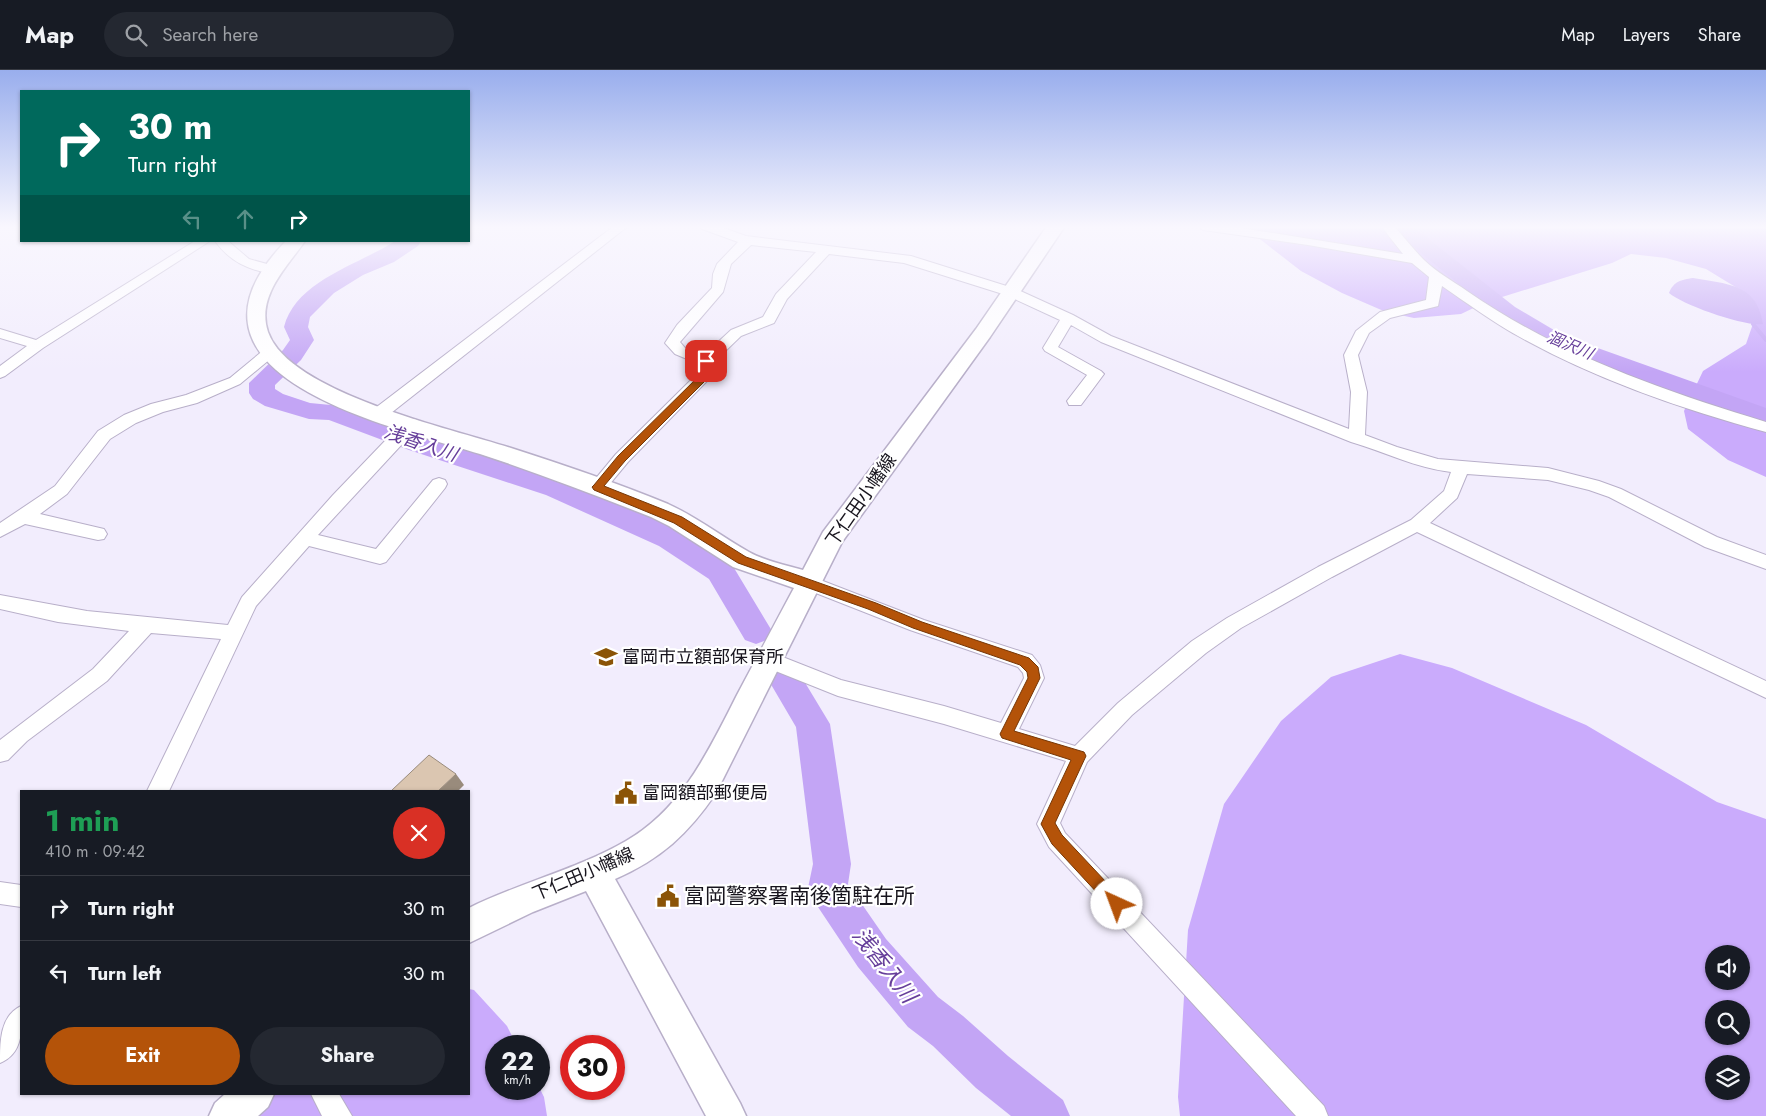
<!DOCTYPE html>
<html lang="en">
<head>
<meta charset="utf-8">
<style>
	:root { --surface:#171b24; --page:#242831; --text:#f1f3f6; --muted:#9ea1a6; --line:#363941; --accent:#b45309 }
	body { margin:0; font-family:Jost,"Noto Sans JP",sans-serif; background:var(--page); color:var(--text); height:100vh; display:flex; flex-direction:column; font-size:19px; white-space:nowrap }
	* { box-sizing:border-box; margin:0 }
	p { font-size:16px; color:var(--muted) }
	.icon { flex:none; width:28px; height:28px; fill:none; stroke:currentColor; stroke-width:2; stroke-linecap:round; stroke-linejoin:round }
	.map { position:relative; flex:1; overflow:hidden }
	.panel { position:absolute; left:20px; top:720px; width:450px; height:305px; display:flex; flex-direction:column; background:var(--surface); border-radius:0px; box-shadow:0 1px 4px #0004 }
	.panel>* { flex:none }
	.hud { position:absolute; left:20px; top:20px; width:450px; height:152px; border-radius:0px; box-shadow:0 1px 4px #0004; background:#00695c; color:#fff; overflow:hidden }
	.tools { position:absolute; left:1705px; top:875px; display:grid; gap:10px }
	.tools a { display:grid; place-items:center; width:45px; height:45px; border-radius:50%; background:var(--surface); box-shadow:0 1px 4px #0004; font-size:25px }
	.speed { position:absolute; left:485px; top:965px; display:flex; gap:10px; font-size:25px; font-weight:700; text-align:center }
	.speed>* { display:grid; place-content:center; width:65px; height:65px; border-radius:50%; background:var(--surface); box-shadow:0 1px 4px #0004; line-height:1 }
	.speed small { font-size:12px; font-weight:400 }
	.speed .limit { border:8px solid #d22; background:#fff; color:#111 }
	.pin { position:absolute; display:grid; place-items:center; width:42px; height:42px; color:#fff; margin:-21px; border-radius:10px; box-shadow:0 2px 8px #0006 }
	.me { position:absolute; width:55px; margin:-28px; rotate:317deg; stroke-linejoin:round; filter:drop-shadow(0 0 4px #0008) }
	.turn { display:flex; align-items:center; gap:18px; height:105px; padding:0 25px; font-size:22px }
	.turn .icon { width:65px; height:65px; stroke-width:2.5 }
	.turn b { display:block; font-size:35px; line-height:42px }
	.lanes { display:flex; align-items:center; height:48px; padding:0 25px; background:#0003; justify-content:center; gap:25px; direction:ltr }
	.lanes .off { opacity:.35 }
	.round { display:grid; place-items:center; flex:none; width:52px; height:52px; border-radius:26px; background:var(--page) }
	.head { display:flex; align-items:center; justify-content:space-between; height:85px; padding:0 25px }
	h1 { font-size:30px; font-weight:700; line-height:38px; color:#1e9e55 }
	.cta { display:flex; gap:10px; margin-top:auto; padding:10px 25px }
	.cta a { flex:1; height:58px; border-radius:30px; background:var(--accent); color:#fff; font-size:20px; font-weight:700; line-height:58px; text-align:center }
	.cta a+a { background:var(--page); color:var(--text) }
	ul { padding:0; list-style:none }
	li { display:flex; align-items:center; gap:15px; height:65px; padding:0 25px; border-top:1px solid var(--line) }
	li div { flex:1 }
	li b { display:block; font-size:19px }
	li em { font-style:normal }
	header { display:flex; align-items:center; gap:30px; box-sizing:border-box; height:70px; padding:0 25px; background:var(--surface); border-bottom:1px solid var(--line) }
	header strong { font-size:24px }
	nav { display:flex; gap:28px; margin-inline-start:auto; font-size:18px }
	.search { width:350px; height:45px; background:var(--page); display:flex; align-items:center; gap:12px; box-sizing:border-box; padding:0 18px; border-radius:28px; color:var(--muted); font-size:19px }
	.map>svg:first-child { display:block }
</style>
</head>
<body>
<header>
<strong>Map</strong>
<div class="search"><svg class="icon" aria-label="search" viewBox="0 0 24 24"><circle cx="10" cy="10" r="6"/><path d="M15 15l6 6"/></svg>Search here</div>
<nav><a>Map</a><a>Layers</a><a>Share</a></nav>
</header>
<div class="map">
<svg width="1766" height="1046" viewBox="0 0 1766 1046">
	<rect width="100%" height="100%" fill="#f2edfd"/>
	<g fill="#caabfc" fill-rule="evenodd">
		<polygon points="1243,156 1766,156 1766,407 1728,390 1688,359 1684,341 1703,301 1746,274 1757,242 1742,221 1706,199 1666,188 1631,184 1612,193 1486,232 1461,244 1414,248 1386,242 1342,223 1301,201"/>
		<path d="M1400,584l52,14 134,57 131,77 49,17v297h-586l-2,-19 10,-167 36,-126 57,-83 50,-44zM1714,884h27v27h-27zM1714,939h27v27h-27zM1714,994h27v27h-27z"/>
		<polygon points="469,919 474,920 507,956 517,976 496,976 496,1019 539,1017 544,1027 547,1046 219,1046 249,1024 469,1024"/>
	</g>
	<path fill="#c3a5f5" d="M1693,208c33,6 64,5 70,46 -18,3 -80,-19 -94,-31 5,-12 12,-13 24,-15z"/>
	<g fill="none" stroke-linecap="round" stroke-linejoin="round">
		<g stroke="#c3a5f5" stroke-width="4">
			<polyline points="1753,254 1766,270"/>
			<polyline points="1764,347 1766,341"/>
		</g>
		<g fill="#c3a5f5" fill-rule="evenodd">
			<polygon points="1388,156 1412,156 1515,237 1564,266 1766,338 1766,356 1546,276 1499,247"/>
			<path d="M395,171h26l-3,5 -24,16 -31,13 -29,18 -24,24 -2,10 6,13 -13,20 -26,25v4l8,5 27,9 31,3 88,32 137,43 115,49 50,33 41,68 -5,9 -11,4 -11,-4 -36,-61 -50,-33 -113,-51 -137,-45 -80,-30 -20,-1 -44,-13 -12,-7 -4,-6v-10l34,-33 7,-10 -6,-13c12,-47 75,-62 111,-86z"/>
			<polygon points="786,597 798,601 830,654 851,794 848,814 886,869 938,927 963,946 1008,986 1063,1030 1070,1046 1011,1046 976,1018 933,976 908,957 858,897 814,831 808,818 813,794 796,657 769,611 774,601"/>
		</g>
		<defs>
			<g id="street">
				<polygon points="614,156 628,156 386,347 374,347 372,343 374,339"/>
				<path d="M701,156h17l28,10 165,20 105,33 57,26 38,21 238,93 2,-37 -7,-37 12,-24 24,-19 46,-12 3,-23 -17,-14 -104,-18 -105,-15 -6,-4h32l174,28 -22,-28h13c10,11 19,23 30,34 12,12 29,21 43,31 91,63 194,99 299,131v10c-85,-23 -171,-53 -248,-96 -27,-15 -51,-33 -76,-50l-4,20 -48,12 -21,15 -11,22 9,37 -2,43 32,12 41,12 110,9 51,13 22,8 96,48 49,18v14l-61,-22 -96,-50 -20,-7 -41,-10 -81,-6 -10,24 -27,25 336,158v17l-349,-166 -85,45 -91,51 -35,25 -74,62 -45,47 -27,61 5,10 259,273 4,10h-32l-247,-269 -12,-23 29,-63 -122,-37 -106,-28 -75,-30 -3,-6 3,-6 7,-2 71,28 103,26 57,17 23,-45 -1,-5 -5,-6 -108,-37 -107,-42 -2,-5 2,-5 7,-2 114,44 108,35 8,10 4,13 -25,51 56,17 43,-43 74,-62 35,-23 91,-51 93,-47 33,-29 7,-19c-35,-4 -66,-20 -100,-30l-250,-100 -30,-17 -13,22 43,24 3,3 -23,31h-12l-2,-4 20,-26 -42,-24 -2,-3 17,-28 -54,-25 -102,-32 -75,-9 -42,45 -13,24 -33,13 -27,26 1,7 -6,10 -81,83 -24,29 -6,2 -6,-2 -3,-4 3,-4 24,-29 81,-80 2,-10 -24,-10 -10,-11 12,-18 35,-37 1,-14 4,-10 21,-22 -36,-13zM751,175l65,7 -40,42 -13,23 -32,13 -27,25 -19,-7 -5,-6 43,-50 8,-28z"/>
				<polygon points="195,171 210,171 43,278 5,306 0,308 0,296 27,276 0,268 0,259 36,270"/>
				<path d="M215,171h13l21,18 29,8 2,3 -7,4c-24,-4 -43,-12 -58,-33z"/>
				<polygon points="270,278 275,279 277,282 275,285 240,314 197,333 163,342 136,353 110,369 67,424 40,444 104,459 107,464 104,469 98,470 25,454 0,467 0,453 55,416 98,361 124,345 151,334 186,325 230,308 265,279"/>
				<polygon points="411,349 417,350 419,354 417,358 318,465 376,479 433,410 439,408 445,410 447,414 445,418 386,492 380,494 309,476 256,536 169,721 147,721 221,569 151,563 107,611 27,671 8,690 0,692 0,670 93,599 129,561 58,552 0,539 0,525 87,541 228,555 242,527 333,425 405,350"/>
				<polygon points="0,812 21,815 21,837 0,834"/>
				<path d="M21,936c1,22 3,47 -21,57 0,-22 0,-47 21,-57z"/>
				<polygon points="311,1024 339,1024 352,1046 322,1046"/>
			</g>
			<g id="secondary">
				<path d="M1047,156h18l-75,111 -148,205 -126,251c-28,41 -55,66 -101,86l125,224 6,13h-40l-120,-225 -53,21 -64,31v-35c50,-25 109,-39 157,-67 56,-32 83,-91 111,-146 19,-36 38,-72 57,-107l-61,-21 -64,-41 -18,-9c-56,-22 -113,-44 -171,-63 -89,-28 -325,-78 -194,-213h19c-18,26 -49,55 -37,91 21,61 185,97 243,116 53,17 106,35 157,56 29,13 54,33 81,48 16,9 36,13 54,18l20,-38 153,-203z"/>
				<polygon points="225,1024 274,1024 268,1037 258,1046 209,1046 215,1033"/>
			</g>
		</defs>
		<use href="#street" stroke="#b8afc9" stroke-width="2"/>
		<use href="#secondary" stroke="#b8afc9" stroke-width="3"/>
		<use href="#street" fill="#fff" fill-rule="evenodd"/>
		<use href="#secondary" fill="#fff" fill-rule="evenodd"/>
	</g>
	<polygon fill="#998b7c" points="456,704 464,715 458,721 438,721"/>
	<polygon fill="#dbc6b1" stroke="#998b7c" points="429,685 456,704 438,721 391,721"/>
	<linearGradient id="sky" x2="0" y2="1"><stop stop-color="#99aeed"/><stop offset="0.52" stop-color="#f9f7fe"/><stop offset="1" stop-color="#f9f7fe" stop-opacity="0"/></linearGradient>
	<rect width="1766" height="302" fill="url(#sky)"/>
	<polygon fill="#b45309" stroke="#753606" points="706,288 710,291 712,299 707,309 625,391 604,416 682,447 746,487 876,533 922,552 1029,588 1038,597 1040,608 1014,661 1084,682 1086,686 1055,753 1062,765 1122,829 1124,834 1122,839 1117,841 1112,839 1052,774 1041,754 1071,690 1002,668 1000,664 1028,608 1027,602 1020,595 913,558 868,539 738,493 674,453 594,420 592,417 594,415 618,386 700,305 703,299 701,291"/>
	<defs>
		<symbol id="school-bare" viewBox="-9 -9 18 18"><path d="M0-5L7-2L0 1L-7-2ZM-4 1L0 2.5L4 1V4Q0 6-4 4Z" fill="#8b5407" stroke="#fff" stroke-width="2.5" paint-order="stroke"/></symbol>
		<symbol id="civic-bare" viewBox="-9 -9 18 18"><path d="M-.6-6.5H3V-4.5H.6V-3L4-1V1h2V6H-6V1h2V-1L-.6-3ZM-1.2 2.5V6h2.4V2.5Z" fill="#8b5407" stroke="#fff" stroke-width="2.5" paint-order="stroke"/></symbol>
	</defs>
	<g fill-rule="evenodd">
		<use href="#school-bare" x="590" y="571" width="32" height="32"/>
		<use href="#civic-bare" x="610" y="707" width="32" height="32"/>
		<use href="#civic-bare" x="652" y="810" width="32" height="32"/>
	</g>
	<g text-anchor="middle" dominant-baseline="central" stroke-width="4.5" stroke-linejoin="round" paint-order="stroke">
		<g font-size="16" font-style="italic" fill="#663e9a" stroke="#fff">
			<text transform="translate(1570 275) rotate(23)">涸沢川</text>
		</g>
		<g font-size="18" fill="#17141d" stroke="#fff">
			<text transform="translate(861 430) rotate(-55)">下仁田小幡線</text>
			<text transform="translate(583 804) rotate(-23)">下仁田小幡線</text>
		</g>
		<g font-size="18" fill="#17141d" stroke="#fff" text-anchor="start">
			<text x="622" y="587">富岡市立額部保育所</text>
			<text x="642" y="723">富岡額部郵便局</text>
		</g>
		<g font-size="19" font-style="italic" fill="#663e9a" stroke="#fff">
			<text transform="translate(421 373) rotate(19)">浅香入川</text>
		</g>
		<g font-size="21" fill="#17141d" stroke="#fff" text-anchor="start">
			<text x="684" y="826">富岡警察署南後箇駐在所</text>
		</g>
		<g font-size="22" font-style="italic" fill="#663e9a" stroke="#fff">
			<text transform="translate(885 895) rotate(52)">浅香入川</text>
		</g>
	</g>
</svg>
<div class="tools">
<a><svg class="icon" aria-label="sound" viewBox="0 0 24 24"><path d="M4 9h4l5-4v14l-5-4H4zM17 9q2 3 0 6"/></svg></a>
<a><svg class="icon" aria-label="search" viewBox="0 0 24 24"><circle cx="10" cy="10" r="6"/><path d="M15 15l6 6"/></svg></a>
<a><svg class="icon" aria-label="layers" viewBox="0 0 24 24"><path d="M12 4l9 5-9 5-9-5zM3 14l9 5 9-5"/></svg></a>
</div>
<div class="speed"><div>22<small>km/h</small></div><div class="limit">30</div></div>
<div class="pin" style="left:706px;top:291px;background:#d93025"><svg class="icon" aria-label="arrive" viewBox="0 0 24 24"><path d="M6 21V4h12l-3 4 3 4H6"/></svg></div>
<svg class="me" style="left:1117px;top:834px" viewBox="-20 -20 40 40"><circle r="19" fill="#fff"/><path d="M0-13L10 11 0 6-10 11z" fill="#b45309"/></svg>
<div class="hud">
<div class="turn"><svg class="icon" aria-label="right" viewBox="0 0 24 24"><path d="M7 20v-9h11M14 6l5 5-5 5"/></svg><div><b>30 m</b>Turn right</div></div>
<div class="lanes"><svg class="icon off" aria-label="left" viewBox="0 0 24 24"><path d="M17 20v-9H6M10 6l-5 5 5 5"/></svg><svg class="icon off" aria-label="ahead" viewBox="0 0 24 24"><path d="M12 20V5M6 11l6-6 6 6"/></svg><svg class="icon" aria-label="right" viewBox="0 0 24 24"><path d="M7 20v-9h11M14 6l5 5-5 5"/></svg></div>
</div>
<section class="panel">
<div class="head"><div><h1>1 min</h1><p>410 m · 09:42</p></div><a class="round" style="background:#d93025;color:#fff"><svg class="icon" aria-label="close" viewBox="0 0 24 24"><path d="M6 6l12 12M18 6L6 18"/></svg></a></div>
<ul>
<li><svg class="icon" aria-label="right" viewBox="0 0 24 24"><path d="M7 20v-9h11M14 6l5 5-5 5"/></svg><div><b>Turn right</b></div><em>30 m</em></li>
<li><svg class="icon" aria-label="left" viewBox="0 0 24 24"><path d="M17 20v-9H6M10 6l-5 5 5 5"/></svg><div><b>Turn left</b></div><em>30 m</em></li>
</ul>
<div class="cta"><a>Exit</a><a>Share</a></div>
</section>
</div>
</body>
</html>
